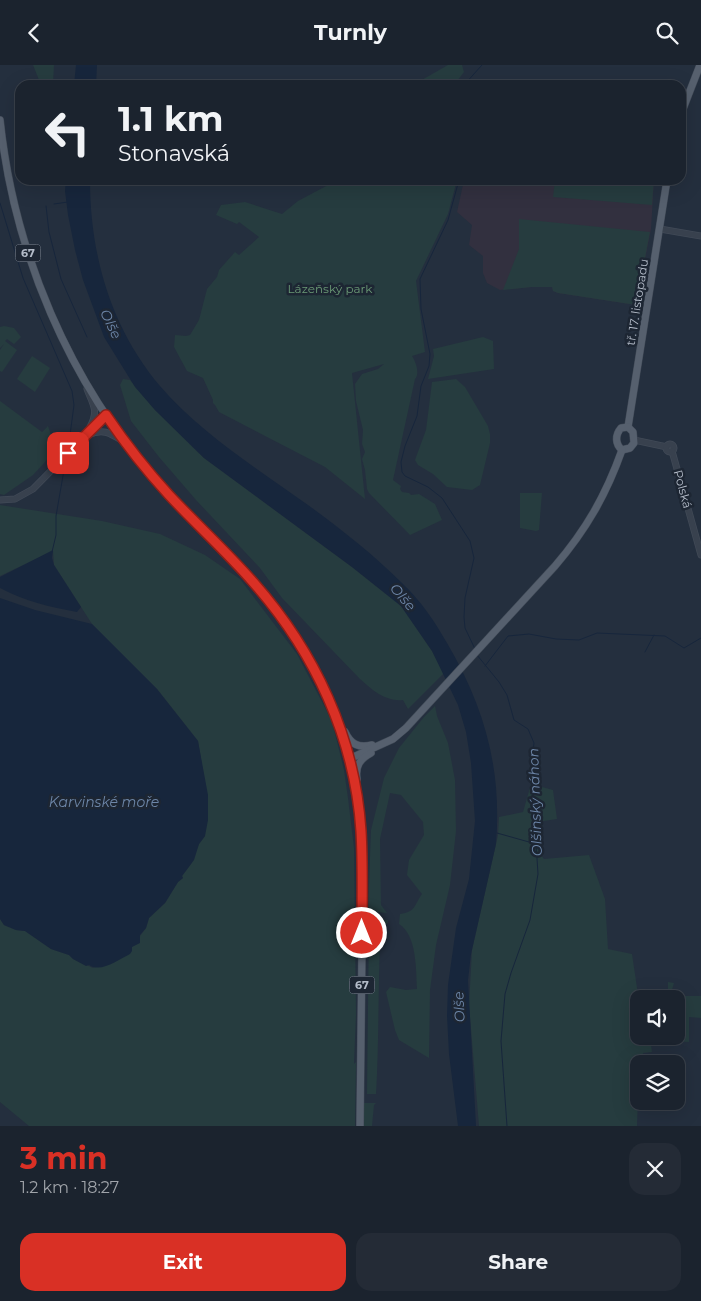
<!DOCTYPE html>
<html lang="en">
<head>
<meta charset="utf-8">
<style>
	:root { --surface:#1b232e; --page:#242b36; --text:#f1f3f6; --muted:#a0a4aa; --line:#39404a; --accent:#d93025 }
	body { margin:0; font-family:Montserrat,sans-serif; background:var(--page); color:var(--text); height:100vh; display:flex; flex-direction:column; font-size:19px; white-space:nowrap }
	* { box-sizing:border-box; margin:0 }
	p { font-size:16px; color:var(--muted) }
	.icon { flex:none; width:28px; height:28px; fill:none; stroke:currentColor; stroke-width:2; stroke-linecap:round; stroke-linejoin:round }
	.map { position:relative; height:1061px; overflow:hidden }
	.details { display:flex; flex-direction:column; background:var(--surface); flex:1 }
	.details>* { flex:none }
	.banner { position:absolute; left:15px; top:15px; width:671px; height:105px; border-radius:15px; box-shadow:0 5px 20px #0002,0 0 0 1px var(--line); background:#1b232e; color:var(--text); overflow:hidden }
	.fabs { position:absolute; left:630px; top:925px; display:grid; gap:10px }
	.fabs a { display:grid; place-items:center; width:55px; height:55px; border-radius:10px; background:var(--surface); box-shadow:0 5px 20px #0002,0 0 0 1px var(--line); font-size:25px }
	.pin { position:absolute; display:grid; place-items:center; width:42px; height:42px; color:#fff; margin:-21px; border-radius:10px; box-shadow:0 2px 8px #0006 }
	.me { position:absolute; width:55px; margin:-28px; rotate:0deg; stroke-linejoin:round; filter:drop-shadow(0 0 4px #0008) }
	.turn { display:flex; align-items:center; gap:18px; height:105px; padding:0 20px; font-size:22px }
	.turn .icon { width:65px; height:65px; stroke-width:2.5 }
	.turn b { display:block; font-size:35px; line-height:42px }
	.round { display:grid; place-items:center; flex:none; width:52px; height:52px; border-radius:15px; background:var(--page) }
	.headline { display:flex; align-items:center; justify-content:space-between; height:85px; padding:0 20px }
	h1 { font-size:30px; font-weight:700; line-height:38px; color:var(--accent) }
	.action { display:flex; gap:10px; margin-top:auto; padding:10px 20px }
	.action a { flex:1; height:58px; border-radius:15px; background:var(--accent); color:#fff; font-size:20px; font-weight:700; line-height:58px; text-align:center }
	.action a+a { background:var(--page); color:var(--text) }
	header { display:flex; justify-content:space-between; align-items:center; height:65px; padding:0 20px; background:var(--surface); font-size:22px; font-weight:700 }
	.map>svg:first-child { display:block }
</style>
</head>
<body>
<header><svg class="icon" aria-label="back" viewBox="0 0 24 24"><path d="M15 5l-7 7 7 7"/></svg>Turnly<svg class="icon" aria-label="search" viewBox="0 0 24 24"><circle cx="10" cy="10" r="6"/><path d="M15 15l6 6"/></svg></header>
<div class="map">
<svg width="701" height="1061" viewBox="0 0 701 1061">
	<rect width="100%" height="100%" fill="#242f3e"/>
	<polygon fill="#32303f" points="464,115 654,115 651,164 636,240 558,228 553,226 552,222 532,222 500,225 487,218 483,208 483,191 469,180 472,160 457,147"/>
	<g fill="#263c3f">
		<polygon points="33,0 54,0 53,20 41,20"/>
		<polygon points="448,0 462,0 464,7 454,20 413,20"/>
		<path d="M332,115h125l-9,34 -32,67 9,71 -13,4c4,6 8,18 3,23l-22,101 8,6 -1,3 2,3 7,1 2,2 8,-1 16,10 7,16 -32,15 -41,-42 -2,-4 -2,-19 -3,-11 3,-7 -3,-8 1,-14 -7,-29 -1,-17 7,-10 16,-5 6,-5 -32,9 13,126 -40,-32 -106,-55 -4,-7 -2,-2v-3l-10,-22 -16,-7 -13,-24 1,-12 11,1 4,-1 9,-15 8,-31 10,-12 2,-7 16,-18 4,3 20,-18 -20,-15 -2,2 -21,-9 5,-10 24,-3 37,12 16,-13 32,-17z"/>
		<polygon points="555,115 654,115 652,140 553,132"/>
		<polygon points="519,154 650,167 636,240 558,228 553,226 552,222 532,222 503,225 519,184"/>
		<polygon points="4,261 14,263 21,272 14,279 7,274 5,276 17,285 2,307 0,306 0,285 4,279 0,283 0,262"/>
		<polygon points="483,272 493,276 494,304 428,314 434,291 433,284"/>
		<polygon points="32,291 50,303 35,327 17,314"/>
		<path d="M123,314l7,1 25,30 49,48 148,109 49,39 31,45 12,22 -36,36 -5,-9c-17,2 -31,-10 -43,-21l-78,-81 -22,-30 -64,-68 -37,-43 -28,-36 -11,-36z"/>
		<polygon points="456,314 465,322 488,361 490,369 490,378 480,420 472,425 447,422 433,409 418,400 415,395 426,365 432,317"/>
		<polygon points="0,336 42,367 48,361 56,385 33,410 4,430 0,429"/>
		<polygon points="520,428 542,428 539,465 536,466 520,463"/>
		<polygon points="0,440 102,456 160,469 205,490 240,514 297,589 332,656 344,705 348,733 354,783 356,949 354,999 356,997 355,1061 29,1061 0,1037 0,854 4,860 16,865 25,866 51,884 69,890 73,894 93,903 132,882 146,863 149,853 165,838 178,817 183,813 182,811 191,799 199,779 205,771 204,713 198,676 157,624 92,559 54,500 53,486 0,511"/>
		<path d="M435,641l2,10 11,27 7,37 1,51 -6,54 -14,60 -6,45 -1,68 -30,-18 -4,-10 -9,-38 4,-5 16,3 11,-1c-1,-19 0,-54 -18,-65l1,-10c16,-2 14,-9 22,-20l-15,-19 2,-15 15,-25 -1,-13 -22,-27 -11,-2 -10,46 1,66 6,8 -19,-2 3,-81 13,-52 15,-30 25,-31z"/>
		<polygon points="531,719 553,725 557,754 537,757 539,788 544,794 589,790 605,834 608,884 632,889 639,936 639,971 650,971 652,987 643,988 642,999 639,999 637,1061 479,1061 469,940 472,885 498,770 499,752 523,747"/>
		<path d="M369,853l19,2v3l-4,2 -3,9 -1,11c-2,49 -1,99 -4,149h-9z"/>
		<polygon points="668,917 674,918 672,925 674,931 701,931 701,953 689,952 689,977 660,976 658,971 676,971 676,934 646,934 643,926 661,928 664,924 668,924"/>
		<polygon points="364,1038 376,1038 374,1040 372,1061 364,1061"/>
	</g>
	<g fill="#17263c">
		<polygon points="76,0 97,0 96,20 74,20"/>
		<path d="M66,115h24c0,75 21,148 70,206 40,47 98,83 148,119 33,24 66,50 95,79 18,17 32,38 44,59 38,65 55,126 49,201l-25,110 -3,26 8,146h-18l-9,-72 -2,-38 1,-31 8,-57 13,-49 6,-58 -4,-58 -5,-31 -8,-27 -26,-54 -31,-45 -49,-39 -148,-109 -49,-48 -20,-23 -31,-50 -21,-57 -8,-30 -7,-35 -3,-24z"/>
		<path d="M53,485l-1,8 2,7 27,42 -4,5c-27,-5 -53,-11 -77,-24v-11z"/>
		<path d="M0,533l35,12 57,14 65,65 41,52 10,54v25l-3,16 -6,8 -5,16 -12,16 1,2 -5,4 -13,21 -16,15 -3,10 -6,7v8l-8,4v4l-2,3c-12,6 -29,19 -41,11l-3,1 -13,-7 -4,-4 -18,-6 -26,-18 -9,-1 -12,-5 -4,-6z"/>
	</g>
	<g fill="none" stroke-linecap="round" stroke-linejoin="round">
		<g stroke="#17263c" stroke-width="1">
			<polyline points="464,20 482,0"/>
			<polyline points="459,115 448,155 420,214 421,244 430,289 429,301 421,321 417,351 405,381 401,397 402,407 405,411 428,422 442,433 470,476 474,493 465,533 464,552 465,563 475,584"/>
			<polyline points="0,138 23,213 72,326 74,340 70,370"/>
			<polyline points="54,139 68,137"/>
			<polyline points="46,141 49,167 61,214 87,272"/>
			<polyline points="52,487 56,470 56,451 64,405"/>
			<polyline points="645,587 654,570"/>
			<polyline points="477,590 499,617 507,630 514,655 528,664 534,678 531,700 538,809 530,855 511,908 505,929 501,976 507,1061"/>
			<polyline points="485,601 508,571 529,569 556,574 579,575 597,568 665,571 684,583 701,573"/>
			<polyline points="497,768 536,779"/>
		</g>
		<defs>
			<g id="tertiary">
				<polyline points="660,164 701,171"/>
				<path d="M87,324c6,16 12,21 3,38"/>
				<path d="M88,370c15,-7 22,-2 35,6"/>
				<polyline points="634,375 667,382"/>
				<circle cx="670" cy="383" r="4"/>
				<polyline points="672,386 701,490"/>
				<polyline points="0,435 15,434 33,424 106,350"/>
			</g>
			<g id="primary">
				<polyline points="681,49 700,0"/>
				<path d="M0,55c14,133 69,262 158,363 22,25 47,47 70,72 42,43 81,94 104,150 32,79 31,159 30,242 -1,60 -1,119 -2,179"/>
				<polyline points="628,362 667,115"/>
				<polyline points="622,385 630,383 634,378 633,367 628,362"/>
				<path d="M622,385c-7,-6 -7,-15 -1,-22l7,-1"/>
				<path d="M345,667c6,13 14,16 27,13"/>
				<path d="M349,694l44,-20 13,-11 149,-162c31,-36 51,-71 67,-116"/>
				<path d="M357,714c-2,-13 3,-20 14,-26"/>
			</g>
		</defs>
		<use href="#tertiary" stroke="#414a57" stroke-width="7"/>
		<use href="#primary" stroke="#414a57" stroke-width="8"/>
		<use href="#tertiary" stroke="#38414e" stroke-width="5.5"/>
		<use href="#primary" stroke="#56606e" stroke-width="7"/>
	</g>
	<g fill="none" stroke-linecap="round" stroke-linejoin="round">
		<defs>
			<path id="route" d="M68,388l38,-38c19,28 40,55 63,80 28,30 58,57 84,87 62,70 102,156 108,249 2,34 1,68 1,102"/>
		</defs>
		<use href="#route" stroke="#8d1f18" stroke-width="12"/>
		<use href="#route" stroke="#d93025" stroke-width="9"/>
	</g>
	<g text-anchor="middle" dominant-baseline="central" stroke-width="5" stroke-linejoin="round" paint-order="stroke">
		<g fill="#1d2633" stroke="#878f9c" stroke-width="1">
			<rect x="15.5" y="179.5" width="25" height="17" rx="4"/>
			<rect x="349.5" y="911.5" width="25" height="17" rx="4"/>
		</g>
		<g font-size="11" font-weight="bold" fill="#b4bcc9">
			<text x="28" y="188">67</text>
			<text x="362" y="920">67</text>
		</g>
		<g font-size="12" fill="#6b9a76" stroke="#1d2633">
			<text x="330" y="223">Lázeňský park</text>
		</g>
		<g font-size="12" fill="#b4bcc9" stroke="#1d2633">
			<text transform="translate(637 237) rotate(-81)">tř. 17. listopadu</text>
			<text transform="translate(683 424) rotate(75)">Polská</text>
		</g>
		<g font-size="14" font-style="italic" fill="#6d86a8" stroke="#1d2633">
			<text transform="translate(111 259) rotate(64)">Olše</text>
			<text transform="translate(403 532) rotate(50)">Olše</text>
			<text x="104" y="737">Karvinské moře</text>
			<text transform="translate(535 737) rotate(-92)">Olšinský náhon</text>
			<text transform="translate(459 942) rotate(-93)">Olše</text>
		</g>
	</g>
</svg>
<div class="fabs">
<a><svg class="icon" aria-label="sound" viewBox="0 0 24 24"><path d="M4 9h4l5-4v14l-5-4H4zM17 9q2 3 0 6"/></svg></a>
<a><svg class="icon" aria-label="layers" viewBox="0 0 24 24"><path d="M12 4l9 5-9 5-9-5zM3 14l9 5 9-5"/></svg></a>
</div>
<div class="pin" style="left:68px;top:388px;background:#d93025"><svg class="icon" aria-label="arrive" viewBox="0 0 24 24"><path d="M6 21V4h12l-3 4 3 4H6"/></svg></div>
<svg class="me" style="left:362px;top:868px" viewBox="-20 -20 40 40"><circle r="17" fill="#d93025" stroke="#fff" stroke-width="3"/><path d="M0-11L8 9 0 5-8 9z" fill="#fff"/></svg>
<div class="banner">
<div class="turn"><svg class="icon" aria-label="left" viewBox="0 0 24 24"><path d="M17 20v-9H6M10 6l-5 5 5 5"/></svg><div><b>1.1 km</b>Stonavská</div></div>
</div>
</div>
<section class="details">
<div class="headline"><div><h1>3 min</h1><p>1.2 km · 18:27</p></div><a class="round"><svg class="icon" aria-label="close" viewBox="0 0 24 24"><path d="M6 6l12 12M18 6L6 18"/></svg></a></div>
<div class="action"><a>Exit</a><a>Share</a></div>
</section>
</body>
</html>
